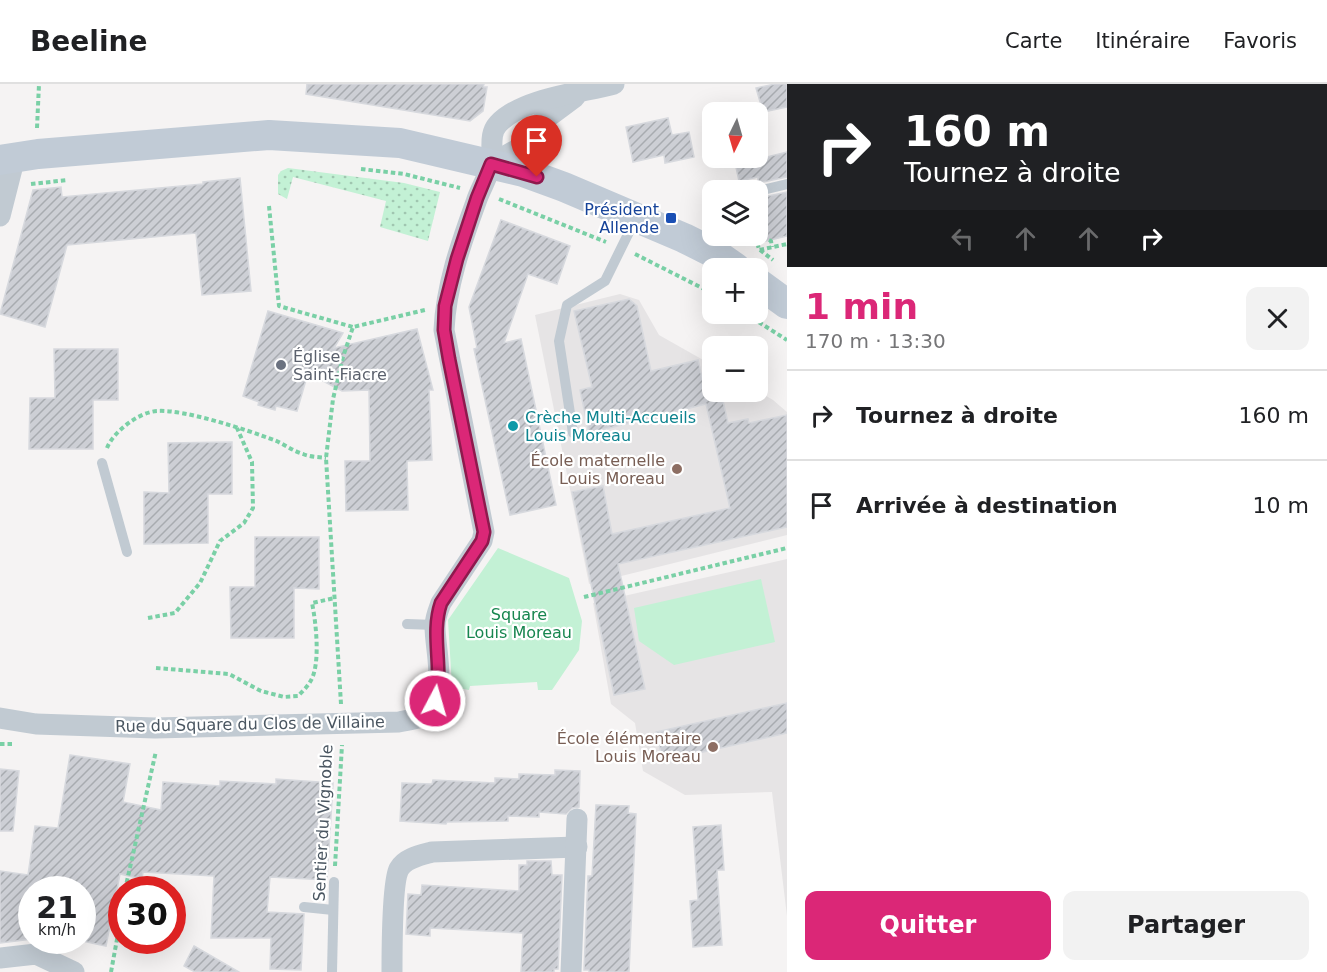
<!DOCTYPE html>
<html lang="fr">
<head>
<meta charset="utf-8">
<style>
	:root { --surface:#fff; --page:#f2f2f2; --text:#202124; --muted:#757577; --line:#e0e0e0; --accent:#db2777 }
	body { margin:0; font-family:"DejaVu Sans",sans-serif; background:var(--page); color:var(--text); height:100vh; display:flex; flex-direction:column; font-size:22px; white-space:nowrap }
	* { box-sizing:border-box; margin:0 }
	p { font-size:20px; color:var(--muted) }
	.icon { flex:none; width:33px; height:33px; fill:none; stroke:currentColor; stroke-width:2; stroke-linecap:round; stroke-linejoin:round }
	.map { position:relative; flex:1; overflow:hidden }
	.side { display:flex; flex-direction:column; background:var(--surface); width:540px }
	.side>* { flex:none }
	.guide { background:#202124; color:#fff; overflow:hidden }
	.needle { width:39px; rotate:185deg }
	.tools { position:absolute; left:702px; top:18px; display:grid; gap:12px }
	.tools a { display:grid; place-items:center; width:66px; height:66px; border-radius:12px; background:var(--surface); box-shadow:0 6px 24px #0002; font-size:30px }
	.speed { position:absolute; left:18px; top:792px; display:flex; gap:12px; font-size:30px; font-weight:700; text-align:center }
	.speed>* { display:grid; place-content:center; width:78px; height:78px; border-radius:50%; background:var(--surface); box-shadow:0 6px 24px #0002; line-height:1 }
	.speed small { font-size:15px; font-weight:400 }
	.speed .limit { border:9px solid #d22; background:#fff; color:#111 }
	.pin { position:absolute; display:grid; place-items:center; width:51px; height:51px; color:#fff; margin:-62px -26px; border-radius:50% 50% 50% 0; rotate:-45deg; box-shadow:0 0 6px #0007 }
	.pin .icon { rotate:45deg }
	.me { position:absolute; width:66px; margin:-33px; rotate:6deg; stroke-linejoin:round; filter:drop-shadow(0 0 4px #0008) }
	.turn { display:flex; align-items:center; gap:21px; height:126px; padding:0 18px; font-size:27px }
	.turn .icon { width:78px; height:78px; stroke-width:2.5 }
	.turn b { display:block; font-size:42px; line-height:51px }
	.lanes { display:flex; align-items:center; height:57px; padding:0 18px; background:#0003; justify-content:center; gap:30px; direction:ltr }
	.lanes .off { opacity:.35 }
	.round { display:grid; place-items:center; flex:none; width:63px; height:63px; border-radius:12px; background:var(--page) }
	.summary { display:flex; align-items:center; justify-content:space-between; height:102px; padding:0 18px }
	h1 { font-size:36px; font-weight:800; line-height:45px; color:var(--accent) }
	.action { display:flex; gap:12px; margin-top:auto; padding:12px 18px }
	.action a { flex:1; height:69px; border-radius:12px; background:var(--accent); color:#fff; font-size:24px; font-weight:800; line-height:69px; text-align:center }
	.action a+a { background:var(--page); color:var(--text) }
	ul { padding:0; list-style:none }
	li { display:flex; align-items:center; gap:18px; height:90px; padding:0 18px; border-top:2px solid var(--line) }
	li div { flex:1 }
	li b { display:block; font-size:22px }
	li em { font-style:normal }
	header { display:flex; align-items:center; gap:36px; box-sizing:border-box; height:84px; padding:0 30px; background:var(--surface); border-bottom:2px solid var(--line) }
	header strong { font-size:28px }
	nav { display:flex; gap:33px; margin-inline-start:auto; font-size:21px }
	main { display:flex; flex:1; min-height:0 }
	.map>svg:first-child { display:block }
</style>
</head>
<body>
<header>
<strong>Beeline</strong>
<nav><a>Carte</a><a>Itinéraire</a><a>Favoris</a></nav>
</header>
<main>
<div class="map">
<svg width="787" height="888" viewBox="0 0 787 888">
	<defs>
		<pattern id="grass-dots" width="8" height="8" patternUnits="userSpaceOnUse" patternTransform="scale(1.5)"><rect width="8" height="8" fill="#c3f1d5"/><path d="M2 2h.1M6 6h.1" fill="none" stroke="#a0c6b0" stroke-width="1.8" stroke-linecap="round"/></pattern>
		<pattern id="building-hatch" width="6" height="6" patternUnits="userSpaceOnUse" patternTransform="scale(1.5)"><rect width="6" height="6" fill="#cdcfd5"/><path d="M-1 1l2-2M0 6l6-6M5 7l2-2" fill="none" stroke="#a8abb0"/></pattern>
	</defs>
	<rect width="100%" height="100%" fill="#f5f3f3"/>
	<g fill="#e6e4e5">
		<polygon points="620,210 639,216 659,251 712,281 712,308 758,307 773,316 787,328 787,451 589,500 535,231"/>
		<polygon points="787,475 787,832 772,708 685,711 643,687 635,639 611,620 593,519"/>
	</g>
	<polygon fill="url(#grass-dots)" points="288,84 404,99 440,108 428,157 380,143 386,117 293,93 287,115 278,110 278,91 281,87"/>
	<g fill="#c3f1d5">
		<polygon points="498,464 569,494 582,537 579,566 552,606 538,606 537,598 470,602 469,606 452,603 448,536"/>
		<polygon points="761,495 775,558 674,581 639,557 634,524"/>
	</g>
	<g fill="url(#building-hatch)" stroke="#d7d9de" stroke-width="1.5">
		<polygon points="307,0 484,0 483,3 487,3 483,27 470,37 306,10"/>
		<polygon points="775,0 787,0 787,23 763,28 756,4"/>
		<polygon points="668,34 672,51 689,48 694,73 665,79 664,71 633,78 626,43"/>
		<polygon points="787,68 787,93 758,99 758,93 739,97 734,74 763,74"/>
		<polygon points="240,94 251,207 202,211 196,149 67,161 45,243 0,230 33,106 61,103 62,113 203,100 203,98"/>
		<polygon points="787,108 787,152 758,159 758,114"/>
		<polygon points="501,136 570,162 557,200 528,190 504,259 521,255 556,421 510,431 474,265 477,264 469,223"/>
		<polygon points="629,215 637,222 651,287 698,276 704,302 712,300 712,308 721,308 728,339 748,335 749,339 787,331 787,443 618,480 645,605 614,611 572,408 603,402 612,450 730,424 706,320 589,349 580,306 592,303 574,227"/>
		<polygon points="268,227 343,249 334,264 417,245 433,306 429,306 432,376 407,377 408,426 346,427 345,377 370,377 369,306 342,307 308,289 297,327 276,322 275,326 258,321 259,318 243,312"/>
		<polygon points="54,265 118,265 118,316 93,316 93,365 29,365 30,314 55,314"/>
		<polygon points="232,358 232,410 208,410 208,459 144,460 144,408 169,409 168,359"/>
		<polygon points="255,453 319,453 319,505 294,504 294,554 231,554 230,503 255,503"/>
		<polygon points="787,619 787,649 663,677 656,648"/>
		<polygon points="70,671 130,680 123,718 161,726 163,698 220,702 220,697 276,700 276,695 333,699 327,796 270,793 267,828 304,830 301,886 270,885 271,854 211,854 214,792 143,788 142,795 120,790 106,862 82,857 82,806 32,806 32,855 0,859 0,787 28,791 35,742 58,744"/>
		<polygon points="0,685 19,687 13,747 0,747"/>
		<polygon points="555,686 580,687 579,723 572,724 566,730 539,728 539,733 508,732 508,737 447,738 446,740 400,737 402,699 432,700 433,696 495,699 495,694 519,695 519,690 555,691"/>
		<polygon points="596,721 629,722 628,729 636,730 629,888 589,888 589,886 584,886 588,792 592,792"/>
		<polygon points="721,741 724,786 717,786 722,861 693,863 690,817 698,816 693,743"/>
		<polygon points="527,777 551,777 552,791 562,791 558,885 554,885 554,888 521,888 523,849 430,844 430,852 406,850 408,810 421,811 422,801 519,807 519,781 527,781"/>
		<polygon points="194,862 239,888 195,888 184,882"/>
	</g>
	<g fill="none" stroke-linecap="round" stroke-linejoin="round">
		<g stroke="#7ad0a6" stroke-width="4" stroke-dasharray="4.5 3" stroke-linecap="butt">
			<polyline points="37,44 39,0"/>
			<polyline points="361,85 404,90 460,104"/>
			<polyline points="31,100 68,96"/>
			<polyline points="499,115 606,158"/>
			<polyline points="269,122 279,222 353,243"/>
			<polyline points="756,152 759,166 787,160"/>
			<polyline points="769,156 771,157 772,163"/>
			<polyline points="760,166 773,176"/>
			<polyline points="635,170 712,209"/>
			<polyline points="746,230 787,256"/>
			<path d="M107,364c6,-16 32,-36 50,-37 27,-2 90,19 117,29 10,4 19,11 29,14 7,3 16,3 23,4"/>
			<polyline points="584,513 787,464"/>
			<polyline points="148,534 175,529 200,499 220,457 244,439 253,424 252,378 237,344"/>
			<path d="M156,584l73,6 32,17 23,6 14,-1c4,-4 9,-9 12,-14 11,-16 6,-60 2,-79l23,-5"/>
			<polyline points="341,620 326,374 333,315 343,273 353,243 425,226"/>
			<polyline points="0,660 15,660"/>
			<polyline points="335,782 342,661"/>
			<polyline points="125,806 156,667"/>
			<polyline points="111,888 122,828"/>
		</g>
		<g stroke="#c1cad2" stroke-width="10">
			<polyline points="758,107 787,100"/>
			<polyline points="573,349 559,257 567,221 605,197 635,136"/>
			<polyline points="102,379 127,468"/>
			<polyline points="407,540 435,541"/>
			<polyline points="304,823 333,826"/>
			<polyline points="332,888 334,798"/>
		</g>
		<g stroke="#c1cad2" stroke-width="21">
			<polyline points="491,80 525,61 540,39 575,13"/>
			<polyline points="0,132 15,73"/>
			<path d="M0,634l36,6 119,4 244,-6c7,-2 17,-2 23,-6 28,-18 13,-63 13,-90 0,-8 3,-15 6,-23l41,-62 2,-9 -40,-202c2,-44 17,-87 32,-128 4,-13 13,-26 15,-39 3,-13 -3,-28 7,-39 24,-26 82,-31 116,-40"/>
			<polyline points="0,874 36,870 74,888"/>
			<path d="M392,888c0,-19 0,-90 7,-103 6,-11 22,-14 33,-17l145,-5"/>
			<polyline points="571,888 577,735"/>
		</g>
		<g stroke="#c1cbd6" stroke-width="30">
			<polyline points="0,76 38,70 269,51 400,59 523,88 564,103 684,154 716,170 736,184"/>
			<polyline points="758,199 787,220"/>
		</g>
	</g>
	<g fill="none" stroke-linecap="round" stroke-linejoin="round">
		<defs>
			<path id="route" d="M435,617c9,-32 -5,-66 6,-98l41,-62 2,-9 -35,-173 -5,-29 1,-24 12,-47 20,-61 14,-34 46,13"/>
		</defs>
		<use href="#route" stroke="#8e194d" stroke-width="15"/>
		<use href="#route" stroke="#db2777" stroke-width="10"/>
	</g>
	<rect fill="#1a4fb4" stroke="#fff" stroke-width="2" x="665" y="128" width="12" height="12" rx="3"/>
	<circle fill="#6b7280" stroke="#fff" stroke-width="2" cx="281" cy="281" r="6"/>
	<circle fill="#0f9aa8" stroke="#fff" stroke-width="2" cx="513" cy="342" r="6"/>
	<g fill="#8d6e63" stroke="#fff" stroke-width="2">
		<circle cx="677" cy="385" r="6"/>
		<circle cx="713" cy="663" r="6"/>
	</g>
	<g text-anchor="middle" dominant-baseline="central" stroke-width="4.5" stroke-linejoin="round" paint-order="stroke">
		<g font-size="16" fill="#164399" stroke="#fff" text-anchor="end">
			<text x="659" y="125">Président<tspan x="659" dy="18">Allende</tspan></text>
		</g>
		<g font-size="16" fill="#5b616d" stroke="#fff" text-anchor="start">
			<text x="293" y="272">Église<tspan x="293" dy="18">Saint-Fiacre</tspan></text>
		</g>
		<g font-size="16" fill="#0d838f" stroke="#fff" text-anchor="start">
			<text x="525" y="333">Crèche Multi-Accueils<tspan x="525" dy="18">Louis Moreau</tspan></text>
		</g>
		<g font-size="16" fill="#785e54" stroke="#fff" text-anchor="end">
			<text x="665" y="376">École maternelle<tspan x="665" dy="18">Louis Moreau</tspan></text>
			<text x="701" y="654">École élémentaire<tspan x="701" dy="18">Louis Moreau</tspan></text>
		</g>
		<g font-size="16" fill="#17864f" stroke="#fff">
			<text x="519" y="530">Square<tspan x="519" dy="18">Louis Moreau</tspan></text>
		</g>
		<g font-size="16" fill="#4a5661" stroke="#fff">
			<text transform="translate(250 640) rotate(-1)">Rue du Square du Clos de Villaine</text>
			<text transform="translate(323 739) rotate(-87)">Sentier du Vignoble</text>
		</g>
	</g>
</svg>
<div class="tools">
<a><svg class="needle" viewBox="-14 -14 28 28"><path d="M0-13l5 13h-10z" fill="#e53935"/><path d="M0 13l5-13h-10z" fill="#757577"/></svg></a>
<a><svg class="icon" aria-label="layers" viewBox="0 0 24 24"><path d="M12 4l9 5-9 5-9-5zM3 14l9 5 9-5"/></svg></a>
<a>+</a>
<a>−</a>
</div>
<div class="speed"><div>21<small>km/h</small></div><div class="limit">30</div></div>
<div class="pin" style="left:537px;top:93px;background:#d93025"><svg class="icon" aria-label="arrive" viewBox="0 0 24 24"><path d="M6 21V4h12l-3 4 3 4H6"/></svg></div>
<svg class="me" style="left:435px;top:617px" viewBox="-20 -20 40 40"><circle r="17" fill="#db2777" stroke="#fff" stroke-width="3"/><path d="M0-11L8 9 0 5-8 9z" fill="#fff"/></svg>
</div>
<section class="side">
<div class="guide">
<div class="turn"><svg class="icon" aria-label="right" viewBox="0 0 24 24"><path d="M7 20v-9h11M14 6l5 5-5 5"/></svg><div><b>160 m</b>Tournez à droite</div></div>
<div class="lanes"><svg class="icon off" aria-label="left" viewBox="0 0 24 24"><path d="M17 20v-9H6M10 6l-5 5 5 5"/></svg><svg class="icon off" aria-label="ahead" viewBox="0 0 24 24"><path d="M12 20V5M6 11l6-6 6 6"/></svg><svg class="icon off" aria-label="ahead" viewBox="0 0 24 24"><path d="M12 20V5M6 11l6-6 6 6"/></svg><svg class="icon" aria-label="right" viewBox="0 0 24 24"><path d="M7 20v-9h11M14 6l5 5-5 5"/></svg></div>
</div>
<div class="summary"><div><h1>1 min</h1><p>170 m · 13:30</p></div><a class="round"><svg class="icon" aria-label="close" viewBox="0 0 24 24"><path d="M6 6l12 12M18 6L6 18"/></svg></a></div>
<ul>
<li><svg class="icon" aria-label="right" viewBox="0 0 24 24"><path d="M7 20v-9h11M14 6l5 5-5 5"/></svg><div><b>Tournez à droite</b></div><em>160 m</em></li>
<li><svg class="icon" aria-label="arrive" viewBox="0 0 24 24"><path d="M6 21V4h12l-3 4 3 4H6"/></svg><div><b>Arrivée à destination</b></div><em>10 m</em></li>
</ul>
<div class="action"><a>Quitter</a><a>Partager</a></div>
</section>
</main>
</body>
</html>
